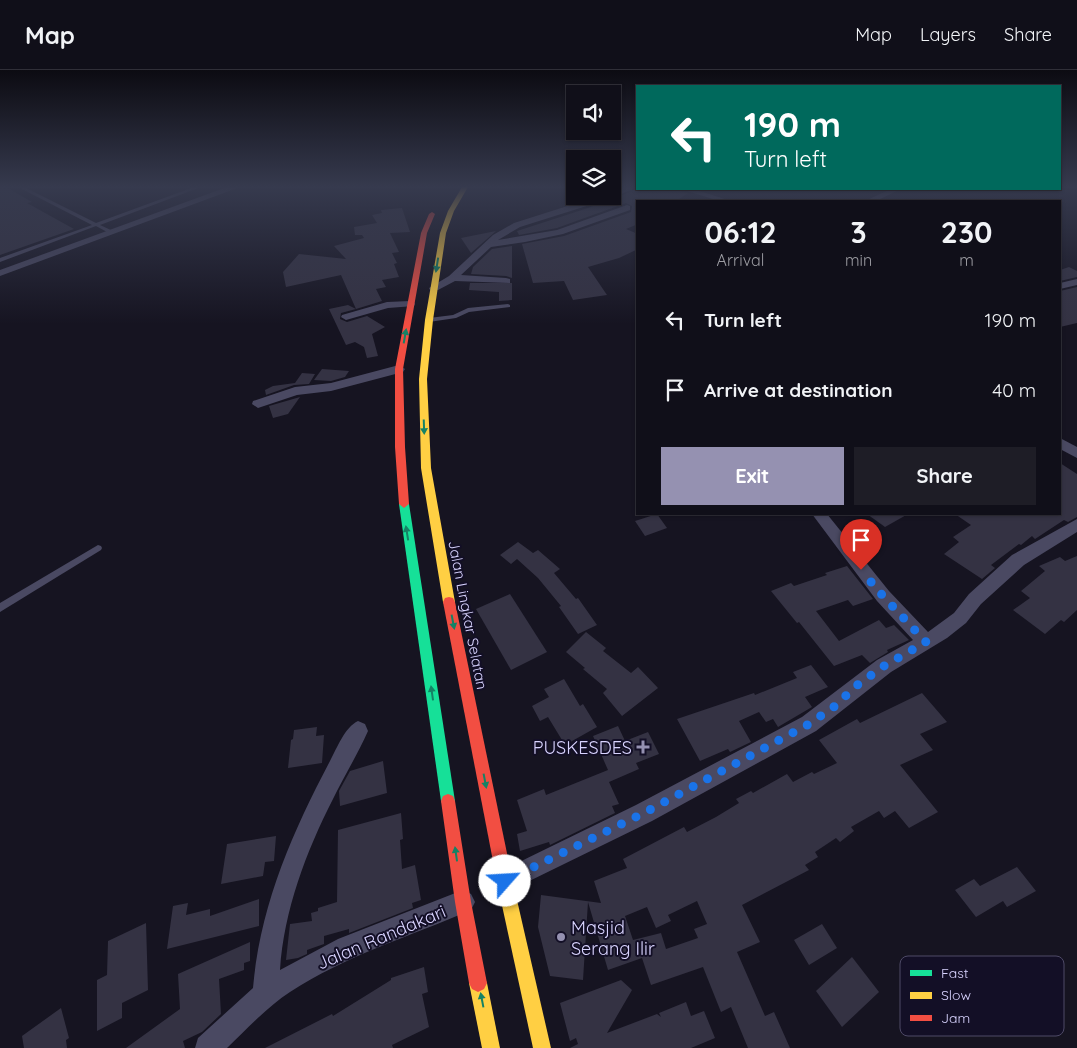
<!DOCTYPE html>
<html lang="en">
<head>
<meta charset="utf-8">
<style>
	:root { --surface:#100f19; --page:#1e1d26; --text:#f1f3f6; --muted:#9c9ca2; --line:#302f38; --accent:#9591b1 }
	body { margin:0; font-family:Quicksand,sans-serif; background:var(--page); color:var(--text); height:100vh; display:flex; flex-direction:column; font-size:19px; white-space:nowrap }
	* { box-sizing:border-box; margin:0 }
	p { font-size:16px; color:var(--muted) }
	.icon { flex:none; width:28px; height:28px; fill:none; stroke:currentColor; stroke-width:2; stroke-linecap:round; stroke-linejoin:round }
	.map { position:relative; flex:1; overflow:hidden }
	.side { position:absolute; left:636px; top:130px; width:425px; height:315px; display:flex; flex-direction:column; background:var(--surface); border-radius:0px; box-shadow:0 1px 4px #0004,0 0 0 1px var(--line) }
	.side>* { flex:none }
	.guide { position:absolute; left:636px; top:15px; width:425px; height:105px; border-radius:0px; box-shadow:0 1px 4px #0004,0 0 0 1px var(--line); background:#00695c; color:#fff; overflow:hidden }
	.controls { position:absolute; left:566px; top:15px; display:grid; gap:10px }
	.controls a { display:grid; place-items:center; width:55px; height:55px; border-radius:0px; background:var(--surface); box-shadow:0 1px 4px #0004,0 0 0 1px var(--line); font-size:25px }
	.pin { position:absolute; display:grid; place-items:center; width:42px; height:42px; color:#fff; margin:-51px -21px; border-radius:50% 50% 50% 0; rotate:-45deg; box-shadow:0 0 5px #0007 }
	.pin .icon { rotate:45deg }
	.me { position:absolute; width:55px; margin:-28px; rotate:64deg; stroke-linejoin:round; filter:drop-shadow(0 0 4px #0008) }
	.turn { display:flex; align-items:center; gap:18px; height:105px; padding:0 25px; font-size:22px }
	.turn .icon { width:65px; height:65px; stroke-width:2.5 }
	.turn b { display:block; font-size:35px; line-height:42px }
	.eta { display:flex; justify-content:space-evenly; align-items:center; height:85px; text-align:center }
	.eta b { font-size:30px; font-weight:700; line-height:35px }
	.cta { display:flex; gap:10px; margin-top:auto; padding:10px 25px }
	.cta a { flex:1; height:58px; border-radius:0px; background:var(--accent); color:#fff; font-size:20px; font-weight:700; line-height:58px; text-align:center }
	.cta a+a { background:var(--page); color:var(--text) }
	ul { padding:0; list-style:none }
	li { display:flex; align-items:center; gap:15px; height:70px; padding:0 25px }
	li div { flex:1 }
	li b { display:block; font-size:19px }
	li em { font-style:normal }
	header { display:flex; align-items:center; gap:30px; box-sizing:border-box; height:70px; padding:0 25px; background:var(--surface); border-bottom:1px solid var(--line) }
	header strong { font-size:24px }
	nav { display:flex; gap:28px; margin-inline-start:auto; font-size:18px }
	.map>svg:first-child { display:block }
</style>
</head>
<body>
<header>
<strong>Map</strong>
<nav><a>Map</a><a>Layers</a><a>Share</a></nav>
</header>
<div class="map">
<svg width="1077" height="978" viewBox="0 0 1077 978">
	<rect width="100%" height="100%" fill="#161421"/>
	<g fill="#343243" fill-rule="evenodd">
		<polygon points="0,117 6,117 32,132 27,133 74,159 0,185"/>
		<polygon points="638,119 673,119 688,123 676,131 638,131 638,154 626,159 638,164 638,179 619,188 588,197 607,225 573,230 564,211 533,213 522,174 564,166 631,142 632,136 626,133 557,158 519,165 517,161 588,138"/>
		<polygon points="402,138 410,162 390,163 399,182 392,183 397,193 394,194 399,207 382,210 386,217 376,219 382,231 356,239 341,205 286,217 283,202 299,184 346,189 334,176 364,168 362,165 355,165 354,157 377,153 372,145 382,143 381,140"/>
		<polygon points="496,161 471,183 461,168"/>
		<polygon points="512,176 512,208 506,206 471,204 473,197 492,179"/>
		<polygon points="1069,197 1077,201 1077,207 1060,211 1060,200"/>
		<polygon points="470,213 512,213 512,230 499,231 499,222 469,220"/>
		<polygon points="1077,217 1077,253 1060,257 1060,221"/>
		<polygon points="348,235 356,239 341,243 340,249 347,252 367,246 385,257 372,264 378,286 367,288 364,277 355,272 346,275 329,239"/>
		<polygon points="322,299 349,301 345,307 331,311 314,310"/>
		<polygon points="302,303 315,304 309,314 294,315 266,325 265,320 273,316 295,313"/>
		<polygon points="300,327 288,344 273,348 269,336"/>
		<polygon points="1060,393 1077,404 1077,447 1068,452 1064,450 1035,469 1032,466 1021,475 1019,474 991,495 995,498 982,509 944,484 959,472 953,467 971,455 955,444 1060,444"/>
		<polygon points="657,444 667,458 645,466 635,451"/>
		<polygon points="867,444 908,444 885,457"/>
		<polygon points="518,472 533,483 538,480 560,499 554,503 576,529 578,528 597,555 578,564 559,537 561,536 538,508 517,489 511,494 500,485"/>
		<polygon points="1077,486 1077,540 1064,552 1061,550 1045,564 1013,540 1030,528 1021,521 1045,501 1039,496 1060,487 1065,491"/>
		<polygon points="847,496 873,529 853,536 848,530 816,541 839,571 879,550 886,558 894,555 909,570 887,580 888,582 870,593 862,585 834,596 799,552 797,553 771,521 791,513 794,516 827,505 825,503"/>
		<polygon points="510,524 547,582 511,600 476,539"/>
		<polygon points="586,562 606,578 603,581 631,603 638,597 658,618 622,646 603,623 607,619 583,599 585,598 566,582"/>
		<polygon points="811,595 828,617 805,627 812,637 778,657 773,649 766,652 759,642 739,651 751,672 730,682 728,679 700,691 677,649 754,623 755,625 797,608 793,602"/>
		<polygon points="564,609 580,636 583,634 597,657 565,675 548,647 540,651 532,636 549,627 544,619"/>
		<path d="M922,623l25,29 -27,12 13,16 -33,15 38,47 -29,16 -14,-17 -11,7 -5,-7 -28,16 3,4 -14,11 -4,-4 -21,14 3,5 -13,8 4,5 -67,35 18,37 -23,10 28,64 9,-4 16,36h-42l-17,-41 -10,5 -18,-45 -52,18 -9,-27 -34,12 -20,-68 -5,78 -33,-4 -12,-49 3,-32 60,8 -7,-22 33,-13 -4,-9 61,-32 3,5 29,-15 23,-14 -3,-4 15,-8 2,2 34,-19 6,8 19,-10 2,2 23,-11 -18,-23 38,-21 3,4zM697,831l10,23 -13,5 4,9 -32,11 -5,-16 -28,7 -8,-24 22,-9 9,21 15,-7 -3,-6z"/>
		<polygon points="618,656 625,671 648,662 659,684 636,693 639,699 609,712 619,734 612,736 615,743 550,775 549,772 520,781 517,764 527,761 517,730 544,719 546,725 608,700 593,666"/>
		<polygon points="317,657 316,666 324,665 322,693 288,698 291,670 293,669 294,660"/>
		<polygon points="383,691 387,723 340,736 339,721 350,701"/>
		<polygon points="401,743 403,769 400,770 402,799 415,795 421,830 412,833 413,838 349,863 349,859 324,866 324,874 307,880 307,884 298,888 286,890 290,854 312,851 311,843 318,841 318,838 337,832 338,760"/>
		<polygon points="276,766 274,791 265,792 263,806 221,814 227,774"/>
		<polygon points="1017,797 1036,821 1007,837 1003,831 976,847 955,820 974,809 980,816"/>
		<polygon points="259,829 259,856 167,879 173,836 188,833 186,845 210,839 210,846"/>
		<polygon points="146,853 148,920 122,933 122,948 97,961 97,910 107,905 108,871"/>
		<polygon points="822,854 837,878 809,895 794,870"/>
		<polygon points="250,872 250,891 244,893 244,900 219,909 221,944 202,962 183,971 185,978 126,978 180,939 178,904"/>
		<polygon points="852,887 879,922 842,957 816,921"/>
		<polygon points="424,897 428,922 422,924 429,957 392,975 393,978 265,978 332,944 333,946 391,910 391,908"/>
		<polygon points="621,910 632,920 607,963 657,944 661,947 659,943 686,932 691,946 704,941 715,968 691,978 570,978 578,974 576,968 570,971 560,933"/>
		<polygon points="61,938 69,968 66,970 67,978 24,978 22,966"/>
	</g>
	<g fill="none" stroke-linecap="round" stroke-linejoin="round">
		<g fill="#4a4962" fill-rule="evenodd">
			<polygon points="18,117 24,117 96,153 194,117 201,117 100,155 113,161 113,163 109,163 96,156 0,192 0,188 92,155"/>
			<polygon points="508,234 510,235 510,237 469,242 456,248 429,252 426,250 429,248 453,245 468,238"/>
			<polygon points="98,475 101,476 102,478 101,480 0,542 0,533"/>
		</g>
		<g fill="#4a4962" fill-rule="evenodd">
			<polygon points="227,117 240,117 0,206 0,200"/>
			<polygon points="625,117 637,117 615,127 520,157 498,170 557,160 627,135 630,136 630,140 563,164 525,172 491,177 461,205 506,208 510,209 510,213 455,211 438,220 430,220 429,218 449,206 493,165 514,153 599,126 612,126 612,122"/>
			<polygon points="681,119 693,119 731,131 719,131"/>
			<polygon points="891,119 901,119 876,131 865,131"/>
			<polygon points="1077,209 1077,215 1060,219 1060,213"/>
			<polygon points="410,231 414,232 415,234 414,236 388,238 346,250 341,247 342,245 387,232"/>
			<polygon points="399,295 405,299 403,302 331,321 297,325 258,338 252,334 253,331 295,317 331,313"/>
			<polygon points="1060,368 1077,377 1077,388 1060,379"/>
			<polygon points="812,444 827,444 889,521 928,562 954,543 969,524 1012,485 1077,449 1077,462 1024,495 981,534 966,553 947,568 891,602 816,661 652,751 513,819 505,823 497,819 493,811 497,803 636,735 802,647 877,590 913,570 877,531"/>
			<path d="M358,651l7,3 3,7c-10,23 -24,45 -35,68 -27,53 -49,111 -53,171l58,-31 125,-49 8,4 4,8 -4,8c-60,26 -126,46 -181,82 -23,15 -43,37 -63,56h-32l3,-10 55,-50c7,-82 39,-155 77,-227 7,-13 15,-34 28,-40z"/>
		</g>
		<polygon fill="#16e098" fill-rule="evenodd" points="404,430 409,434 455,731 453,736 448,738 443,736 441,731 399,434"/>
		<g fill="#ffcf43" fill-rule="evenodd">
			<polygon points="462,117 468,117 454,141 446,163 433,250 427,309 431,398 455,532 453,536 449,537 445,536 443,532 421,398 419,309 425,250 440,163 448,141"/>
			<polygon points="506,809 512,811 514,817 551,978 533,978 498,817 500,811"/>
			<polygon points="478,904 484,907 487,913 500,978 482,978 469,913 472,907"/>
		</g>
		<g fill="#f24e42" fill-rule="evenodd">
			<polygon points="432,142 435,144 427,163 403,299 405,377 409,434 404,438 399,434 395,377 395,299 421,163 429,144"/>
			<polygon points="449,527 453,528 455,532 514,817 512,823 506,825 500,823 498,817 443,532 445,528"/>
			<polygon points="448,724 453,726 455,731 471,832 487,913 484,919 478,922 472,919 469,913 455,832 441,731 443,726"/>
		</g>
	</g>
	<defs><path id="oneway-solid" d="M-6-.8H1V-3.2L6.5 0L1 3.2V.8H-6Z" transform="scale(1.25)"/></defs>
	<g fill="#158265">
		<use href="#oneway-solid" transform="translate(437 195) rotate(99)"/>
		<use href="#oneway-solid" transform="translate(405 266) rotate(-80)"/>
		<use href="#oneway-solid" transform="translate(424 357) rotate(88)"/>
		<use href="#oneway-solid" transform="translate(407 463) rotate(-99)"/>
		<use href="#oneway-solid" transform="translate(453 552) rotate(79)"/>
		<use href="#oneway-solid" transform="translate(432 623) rotate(-98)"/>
		<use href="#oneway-solid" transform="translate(485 711) rotate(79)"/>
		<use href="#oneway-solid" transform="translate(456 784) rotate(-98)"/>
		<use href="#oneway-solid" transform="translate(482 930) rotate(-101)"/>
	</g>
	<linearGradient id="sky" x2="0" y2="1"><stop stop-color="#0c0b12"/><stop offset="0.46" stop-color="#363a4e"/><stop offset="1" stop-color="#363a4e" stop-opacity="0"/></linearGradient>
	<rect width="1077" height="254" fill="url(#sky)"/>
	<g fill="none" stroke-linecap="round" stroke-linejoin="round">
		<polyline stroke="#1a73e8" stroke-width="9" stroke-dasharray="0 16.2" points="505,811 644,743 809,654 835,636 856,616 884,596 926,572 883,526 861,500"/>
	</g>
	<g fill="#9591b1" stroke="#130f26" stroke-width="2">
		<path d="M640.5 669.5h5v5h5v5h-5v5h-5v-5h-5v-5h5z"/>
		<circle cx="561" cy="867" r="5"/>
	</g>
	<g text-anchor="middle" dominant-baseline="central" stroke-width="4" stroke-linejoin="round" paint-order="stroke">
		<g font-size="15" fill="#d9d4ff" stroke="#130f26">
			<text transform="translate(468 545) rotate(79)">Jalan Lingkar Selatan</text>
		</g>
		<g font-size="18" fill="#d9d4ff" stroke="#130f26" text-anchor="end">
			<text x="632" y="677">PUSKESDES</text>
			<text x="571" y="857" text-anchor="start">Masjid<tspan x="571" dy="21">Serang Ilir</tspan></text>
		</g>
		<g font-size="18" fill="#d9d4ff" stroke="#130f26">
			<text transform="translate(381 867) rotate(-23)">Jalan Randakari</text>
		</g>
	</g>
	<rect x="900" y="886" width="164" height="80" rx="8" fill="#130f26" stroke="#4e4a67" stroke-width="1"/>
	<rect x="910" y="900" width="22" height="6" fill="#16e098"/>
	<rect x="910" y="922" width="22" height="7" fill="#ffcf43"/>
	<rect x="910" y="945" width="22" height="6" fill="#f24e42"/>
	<g font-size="14" fill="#d9d4ff">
		<text x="941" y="908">Fast</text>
		<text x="941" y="930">Slow</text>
		<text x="941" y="953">Jam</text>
	</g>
</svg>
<div class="controls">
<a><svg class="icon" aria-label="sound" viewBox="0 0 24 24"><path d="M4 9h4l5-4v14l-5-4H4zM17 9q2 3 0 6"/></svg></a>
<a><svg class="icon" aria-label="layers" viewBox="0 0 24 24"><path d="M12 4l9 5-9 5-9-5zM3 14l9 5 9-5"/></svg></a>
</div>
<div class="pin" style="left:861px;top:500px;background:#d93025"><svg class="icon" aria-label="arrive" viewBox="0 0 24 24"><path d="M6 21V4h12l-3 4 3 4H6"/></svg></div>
<svg class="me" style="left:505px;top:811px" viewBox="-20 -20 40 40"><circle r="19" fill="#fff"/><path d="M0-13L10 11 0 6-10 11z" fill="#1a73e8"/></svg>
<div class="guide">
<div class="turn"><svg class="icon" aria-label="left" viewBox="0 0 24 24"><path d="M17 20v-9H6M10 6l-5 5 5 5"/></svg><div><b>190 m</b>Turn left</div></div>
</div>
<section class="side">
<div class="eta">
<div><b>06:12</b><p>Arrival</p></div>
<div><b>3</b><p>min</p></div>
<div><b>230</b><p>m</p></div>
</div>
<ul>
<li><svg class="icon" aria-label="left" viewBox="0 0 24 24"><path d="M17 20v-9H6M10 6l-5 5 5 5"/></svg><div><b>Turn left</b></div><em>190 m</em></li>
<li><svg class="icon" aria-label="arrive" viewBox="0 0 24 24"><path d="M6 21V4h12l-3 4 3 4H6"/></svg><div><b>Arrive at destination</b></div><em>40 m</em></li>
</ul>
<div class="cta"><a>Exit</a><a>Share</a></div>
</section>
</div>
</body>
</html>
